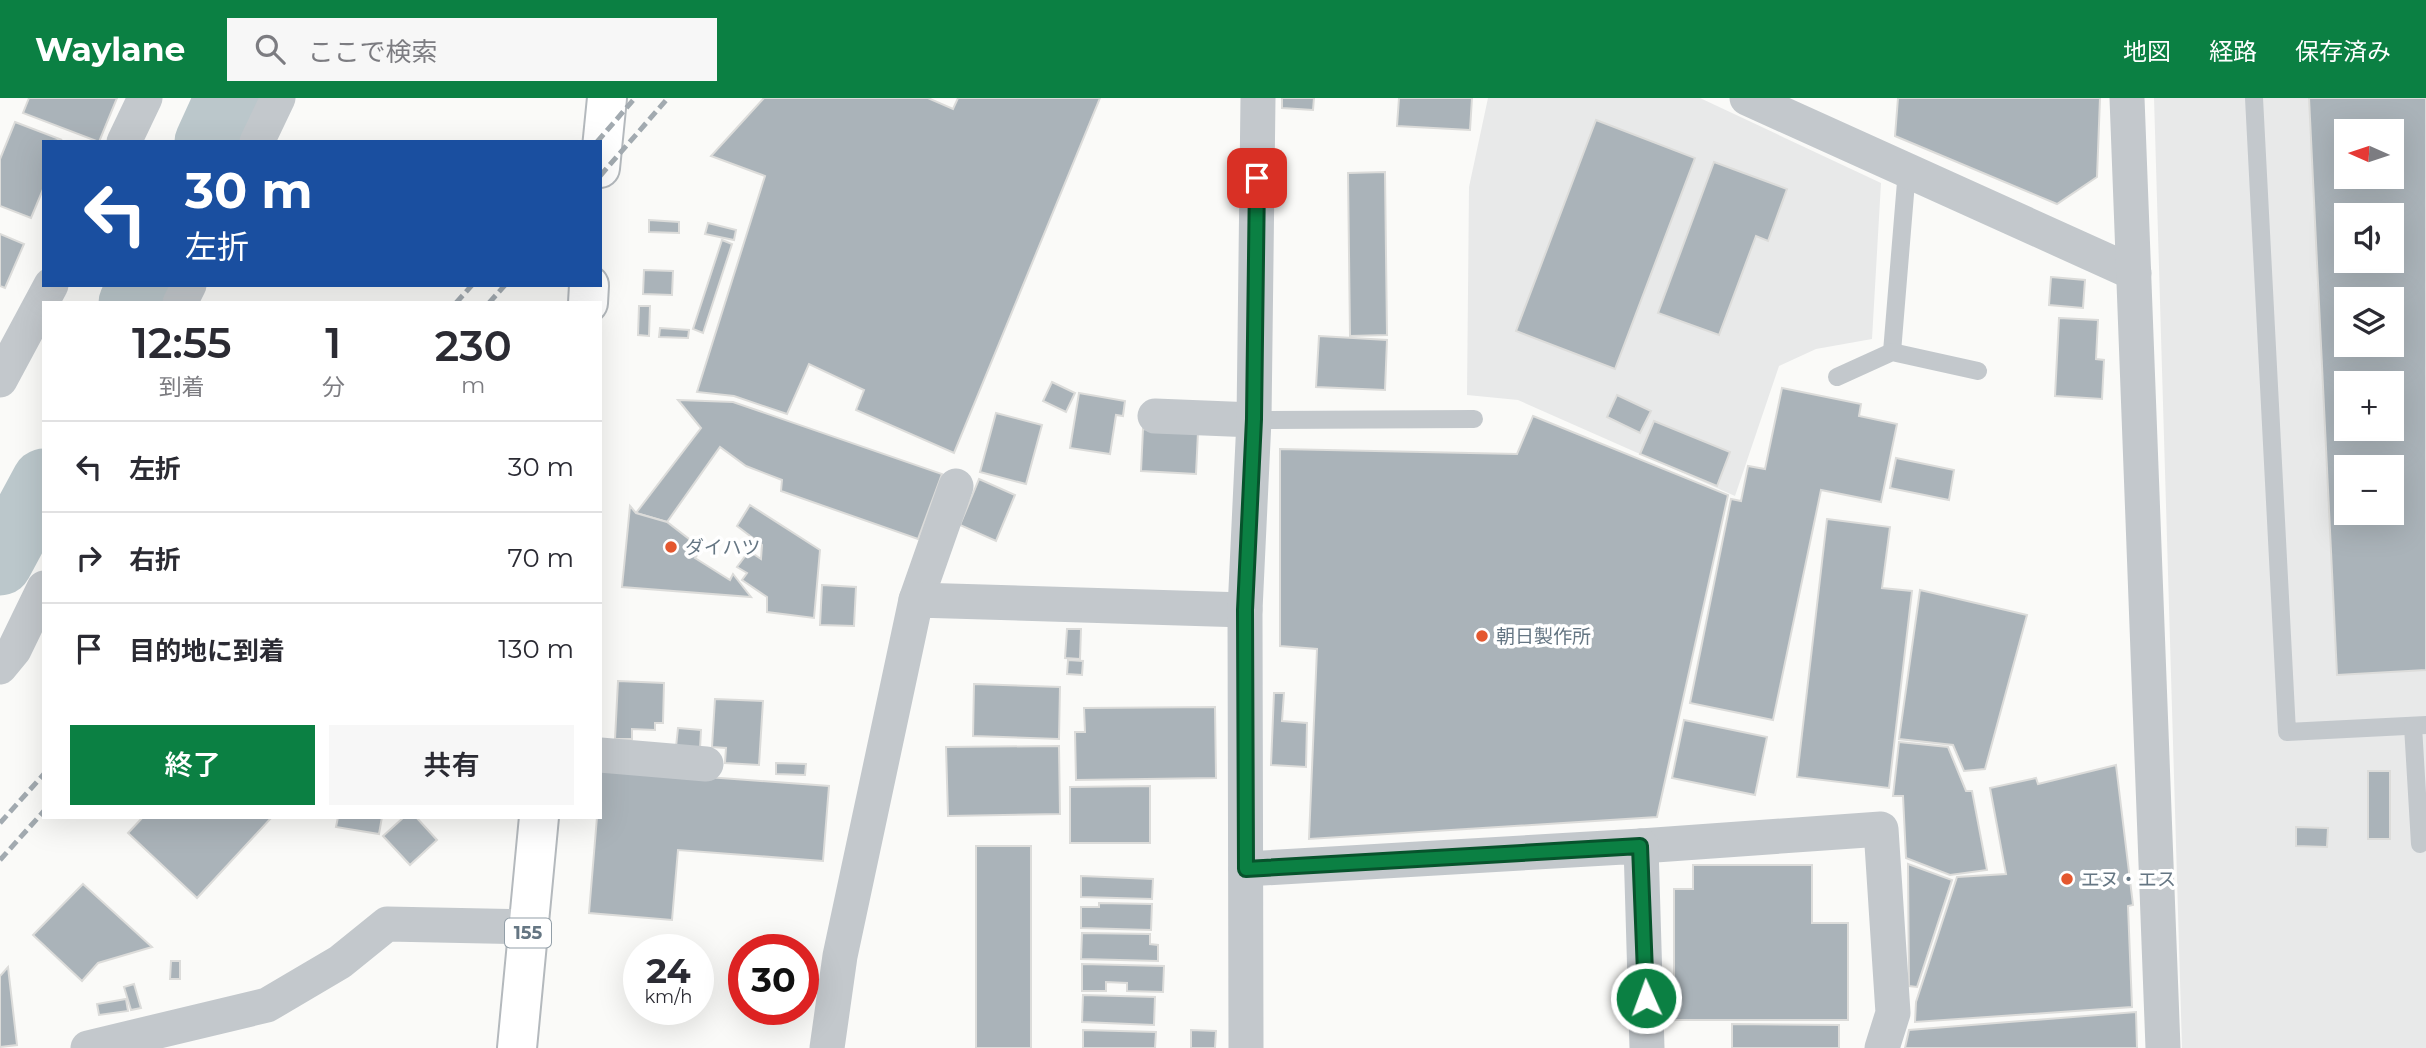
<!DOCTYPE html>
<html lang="ja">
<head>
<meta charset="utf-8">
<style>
	:root { --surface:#fff; --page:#f7f7f7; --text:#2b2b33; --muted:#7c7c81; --line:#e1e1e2; --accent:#0b8043 }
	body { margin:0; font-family:Montserrat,"Noto Sans JP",sans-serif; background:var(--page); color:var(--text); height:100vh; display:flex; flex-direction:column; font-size:26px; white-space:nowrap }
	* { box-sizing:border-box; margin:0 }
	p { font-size:23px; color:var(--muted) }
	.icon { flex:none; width:38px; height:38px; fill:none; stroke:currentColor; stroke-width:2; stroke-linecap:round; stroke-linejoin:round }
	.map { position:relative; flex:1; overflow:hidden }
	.drawer { position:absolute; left:42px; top:203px; width:560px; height:518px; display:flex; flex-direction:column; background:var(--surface); border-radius:0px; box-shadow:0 7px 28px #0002 }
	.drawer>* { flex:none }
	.guide { position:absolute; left:42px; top:42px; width:560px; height:147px; border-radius:0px; box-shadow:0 7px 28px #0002; background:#1a4fa0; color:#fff; overflow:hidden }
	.needle { width:46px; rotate:273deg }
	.tools { position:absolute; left:2334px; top:21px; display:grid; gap:14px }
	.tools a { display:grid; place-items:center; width:70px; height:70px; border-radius:0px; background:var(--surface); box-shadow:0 7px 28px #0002; font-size:35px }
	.speed { position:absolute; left:623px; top:836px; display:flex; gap:14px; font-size:35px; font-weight:700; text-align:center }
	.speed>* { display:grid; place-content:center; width:91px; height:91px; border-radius:50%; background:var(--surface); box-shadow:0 7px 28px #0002; line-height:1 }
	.speed small { font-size:18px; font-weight:400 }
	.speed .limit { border:10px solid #d22; background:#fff; color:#111 }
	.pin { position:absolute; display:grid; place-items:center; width:60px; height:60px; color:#fff; margin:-30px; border-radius:14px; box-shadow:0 4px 10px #0006 }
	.me { position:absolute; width:77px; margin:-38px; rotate:358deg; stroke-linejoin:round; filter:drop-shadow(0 0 5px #0008) }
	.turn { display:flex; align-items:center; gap:24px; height:147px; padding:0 28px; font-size:32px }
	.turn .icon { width:91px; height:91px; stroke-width:2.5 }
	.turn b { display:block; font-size:49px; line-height:60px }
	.eta { display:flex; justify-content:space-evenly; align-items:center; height:119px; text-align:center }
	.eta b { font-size:42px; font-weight:600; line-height:49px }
	.cta { display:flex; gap:14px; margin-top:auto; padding:14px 28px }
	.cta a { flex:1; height:80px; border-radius:0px; background:var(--accent); color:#fff; font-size:28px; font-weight:600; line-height:80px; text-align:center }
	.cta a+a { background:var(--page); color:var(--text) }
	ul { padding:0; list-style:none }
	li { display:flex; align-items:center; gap:21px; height:91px; padding:0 28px; border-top:2px solid var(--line) }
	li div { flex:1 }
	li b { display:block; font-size:26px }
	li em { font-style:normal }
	header { display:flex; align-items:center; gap:42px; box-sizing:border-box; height:98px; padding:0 35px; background:var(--accent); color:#fff }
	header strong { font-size:33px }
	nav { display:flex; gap:38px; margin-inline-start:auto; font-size:24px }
	.search { width:490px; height:63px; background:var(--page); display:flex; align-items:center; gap:18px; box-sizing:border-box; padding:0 24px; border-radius:0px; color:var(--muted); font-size:26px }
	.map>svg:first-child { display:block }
</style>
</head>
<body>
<header>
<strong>Waylane</strong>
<div class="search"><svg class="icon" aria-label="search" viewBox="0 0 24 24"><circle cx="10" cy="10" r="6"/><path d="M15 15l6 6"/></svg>ここで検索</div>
<nav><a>地図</a><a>経路</a><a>保存済み</a></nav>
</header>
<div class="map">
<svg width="2426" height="950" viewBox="0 0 2426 950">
	<rect width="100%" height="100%" fill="#fafaf8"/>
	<g fill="#e8e9e9" fill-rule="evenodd">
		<polygon points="1488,0 1700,0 1881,85 1872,241 1816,251 1779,268 1735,398 1518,302 1467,297 1469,89"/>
		<path d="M2154,0h272v950h-244zM2347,33h45v46h-45zM2347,117h45v46h-45zM2347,201h45v46h-45zM2347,285h45v46h-45zM2347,369h45v46h-45z"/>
	</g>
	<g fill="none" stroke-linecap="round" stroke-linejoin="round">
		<g stroke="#bbc7cb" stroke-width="65">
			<polyline points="207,44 227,0"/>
			<polyline points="131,205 139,187"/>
			<polyline points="0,465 44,383"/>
		</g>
	</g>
	<g fill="#aab3b9" stroke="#dcdcda" stroke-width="2" fill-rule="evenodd">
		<polygon points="29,0 117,0 99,44 23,15"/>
		<polygon points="764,0 928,0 953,11 958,0 1100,0 954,355 856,312 864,292 809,266 787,316 734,298 697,294 765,78 711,58"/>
		<polygon points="1282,0 1314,0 1313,12 1282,10"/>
		<polygon points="1399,0 1472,0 1470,32 1397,28"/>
		<polygon points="1898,0 2100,0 2097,79 2057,106 1895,38"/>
		<path d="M2309,0h117v572l-89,5zM2347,33h45v46h-45zM2347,117h45v46h-45zM2347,201h45v46h-45zM2347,285h45v46h-45zM2347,369h45v46h-45z"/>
		<polygon points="1596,22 1695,60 1615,271 1516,233"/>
		<polygon points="15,24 62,42 44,44 44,89 31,120 0,108 0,61"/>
		<polygon points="1714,64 1787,91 1768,143 1756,138 1719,237 1658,215"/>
		<polygon points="1385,74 1387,237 1350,238 1348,75"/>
		<polygon points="649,122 679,124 679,135 649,134"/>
		<polygon points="708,125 736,132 734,142 705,136"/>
		<polygon points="0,136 24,146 5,190 0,188"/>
		<polygon points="722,142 732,146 703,235 693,231"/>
		<polygon points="644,172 673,173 672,197 643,196"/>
		<polygon points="2051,179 2085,182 2083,210 2049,207"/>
		<polygon points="639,208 650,208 649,238 638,237"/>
		<polygon points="2059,220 2098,222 2096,261 2104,262 2102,301 2055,298"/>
		<polygon points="660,230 689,232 688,240 659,239"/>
		<polygon points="1319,238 1387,242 1385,292 1316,289"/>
		<polygon points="1052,284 1075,295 1066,314 1043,303"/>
		<polygon points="1782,290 1861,306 1859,318 1897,326 1881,404 1821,392 1773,622 1690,605 1731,401 1741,403 1748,368 1765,371"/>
		<polygon points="1079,295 1125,303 1123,318 1116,317 1110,356 1070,350"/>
		<polygon points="1617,297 1651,313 1640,335 1607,319"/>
		<polygon points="678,302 733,304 942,376 918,441 781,393 782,382 746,368 720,349 667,424 636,415 701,330"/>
		<polygon points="996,315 1042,327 1026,386 980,374"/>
		<polygon points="1533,318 1728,397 1657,719 1309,741 1317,551 1280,548 1280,351 1517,356"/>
		<polygon points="1654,323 1730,354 1717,388 1640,356"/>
		<polygon points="1143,331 1198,334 1196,376 1141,373"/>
		<polygon points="1896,360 1954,372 1949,402 1890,390"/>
		<polygon points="979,381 1015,397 996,443 960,427"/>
		<polygon points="750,407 820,452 814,520 767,514 767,499 742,482 747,475 737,469 749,453 761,461 762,447 737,428"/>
		<polygon points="630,408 636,415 667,424 702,451 695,460 730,482 733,476 751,499 622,489"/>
		<polygon points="1827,421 1890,429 1882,490 1912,493 1889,690 1797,679"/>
		<polygon points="822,487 856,489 854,528 820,527"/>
		<polygon points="1920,492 2027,517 1985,671 1964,673 1953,647 1899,641"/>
		<polygon points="1067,531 1081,531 1080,561 1065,560"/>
		<polygon points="1068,562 1083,563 1082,577 1067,576"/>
		<polygon points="618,583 664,585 663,625 655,625 655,632 632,631 632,641 615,641"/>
		<polygon points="974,586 1060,589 1059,641 973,638"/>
		<polygon points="1274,595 1284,595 1282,623 1307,625 1306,669 1271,667"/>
		<polygon points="715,601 763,603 759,667 725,665 726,650 712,649"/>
		<polygon points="1215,609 1216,680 1076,682 1075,634 1085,634 1084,610"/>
		<polygon points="1684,622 1767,639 1755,697 1672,680"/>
		<polygon points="678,630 701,632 700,651 676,649"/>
		<polygon points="1899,644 1948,649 1966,693 1972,693 1987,772 1950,777 1906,760 1903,698 1893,698"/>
		<polygon points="1059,648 1060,716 948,718 946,649"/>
		<polygon points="776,665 806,666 805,677 776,676"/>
		<polygon points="2116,667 2133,807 2128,808 2132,909 1915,924 1916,904 1957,779 2006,776 1990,690 2036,680 2038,686"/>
		<polygon points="601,671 829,688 823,763 678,752 672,822 589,815 597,719 600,719"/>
		<rect x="2368" y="673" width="22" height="68"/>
		<polygon points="1150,688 1150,745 1070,745 1070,689"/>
		<polygon points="143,719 272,719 197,800 128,735"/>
		<polygon points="338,719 382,719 379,736 336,729"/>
		<polygon points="404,719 416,719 437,742 410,767 383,738"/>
		<polygon points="2296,729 2328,730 2327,749 2296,748"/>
		<rect x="976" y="748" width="55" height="202"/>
		<polygon points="1908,766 1952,782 1917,889 1909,888"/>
		<polygon points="1693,767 1812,767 1812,825 1848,825 1848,922 1674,922 1674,791 1693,791"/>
		<polygon points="1081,778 1153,781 1152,801 1081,799"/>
		<polygon points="83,786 152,849 98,865 82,883 33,837"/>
		<polygon points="1099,805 1152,806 1151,832 1081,830 1081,809 1099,809"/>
		<polygon points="1082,835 1150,836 1150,846 1158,847 1158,863 1081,861"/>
		<polygon points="171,863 180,863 180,881 170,881"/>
		<polygon points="1082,866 1164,868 1163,894 1127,893 1127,885 1106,884 1106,893 1082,893"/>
		<polygon points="8,869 17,947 0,949 0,878"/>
		<polygon points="134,886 141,910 131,912 124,889"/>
		<polygon points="1083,897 1155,899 1154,927 1082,924"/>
		<polygon points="126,901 128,913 99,917 97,906"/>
		<polygon points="2136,914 2137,950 1905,950 1909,932"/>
		<polygon points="1732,926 1839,927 1839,950 1732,950"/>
		<polygon points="1083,932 1156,934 1155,950 1083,950"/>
		<polygon points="1191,932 1216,933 1215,950 1191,950"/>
	</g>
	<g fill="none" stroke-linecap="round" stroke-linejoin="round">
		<defs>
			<g id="trunk">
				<polyline points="600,70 607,0"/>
				<polyline points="588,205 589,187"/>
				<polyline points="517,950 539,719"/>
			</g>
		</defs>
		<use href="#trunk" stroke="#b4b9bd" stroke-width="42"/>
		<g stroke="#c3c8cc" stroke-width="18">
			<polyline points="2254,0 2287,634 2426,627"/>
			<polyline points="1892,254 1907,72"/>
			<polyline points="1837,279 1892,254 1978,273"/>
			<polyline points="1254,322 1474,321"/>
			<polyline points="2413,628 2420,746"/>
		</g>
		<g stroke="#c3c8cc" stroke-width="35">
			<polyline points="1747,0 2134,175"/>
			<polyline points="2127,0 2163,950"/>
			<polyline points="124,44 145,0"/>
			<polyline points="257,44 278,0"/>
			<polyline points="180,205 189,187"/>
			<polyline points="0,282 51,187"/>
			<polyline points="1155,318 1254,322"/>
			<polyline points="916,502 956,388"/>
			<polyline points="0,569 14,552 44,490"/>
			<polyline points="600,657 706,666"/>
			<polyline points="1641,748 1881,731 1893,915 1882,950"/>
			<polyline points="1246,771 1641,748 1647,950"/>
			<polyline points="88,950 267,907 340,864 387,826 529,829"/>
			<polyline points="827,950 840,858 916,502 1245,512"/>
			<polyline points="1246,950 1245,512 1254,322 1258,0"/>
		</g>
		<use href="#trunk" stroke="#fff" stroke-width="38"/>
		<g stroke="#a2aab0" stroke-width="5" stroke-dasharray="10 5" stroke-linecap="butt">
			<polyline points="597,44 635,0"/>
			<polyline points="600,78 668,0"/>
			<polyline points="456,205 472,187"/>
			<polyline points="489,205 505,187"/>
			<polyline points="0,725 44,676"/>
			<polyline points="0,762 44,713"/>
		</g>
	</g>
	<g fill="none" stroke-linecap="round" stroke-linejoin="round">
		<defs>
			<polyline id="route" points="1257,80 1254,321 1245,512 1246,771 1640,748 1646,900"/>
		</defs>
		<use href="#route" stroke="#07532c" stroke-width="18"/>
		<use href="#route" stroke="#0b8043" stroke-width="12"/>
	</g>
	<g fill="#e4572e" stroke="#fff" stroke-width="2.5">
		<circle cx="671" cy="449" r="7"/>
		<circle cx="1482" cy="538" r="7"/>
		<circle cx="2067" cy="781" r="7"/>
	</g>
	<g text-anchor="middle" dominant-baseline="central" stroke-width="7" stroke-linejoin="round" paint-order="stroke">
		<rect fill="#fff" stroke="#939fa8" stroke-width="2" x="505" y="820.5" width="46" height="29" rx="5"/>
		<g font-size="18" font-weight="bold" fill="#657683">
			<text x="528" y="835">155</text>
		</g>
		<g font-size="19" fill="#657683" stroke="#fff" text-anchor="start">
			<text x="685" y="449">ダイハツ</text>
			<text x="1496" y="538">朝日製作所</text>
			<text x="2081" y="781">エヌ・エス</text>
		</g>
	</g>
</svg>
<div class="tools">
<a><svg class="needle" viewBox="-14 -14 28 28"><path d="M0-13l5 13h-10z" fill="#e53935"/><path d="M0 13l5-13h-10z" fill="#7c7c81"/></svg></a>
<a><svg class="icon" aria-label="sound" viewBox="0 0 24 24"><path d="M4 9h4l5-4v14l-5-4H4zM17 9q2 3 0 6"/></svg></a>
<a><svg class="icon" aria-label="layers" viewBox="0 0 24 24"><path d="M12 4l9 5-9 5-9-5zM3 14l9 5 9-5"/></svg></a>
<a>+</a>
<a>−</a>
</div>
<div class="speed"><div>24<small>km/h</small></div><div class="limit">30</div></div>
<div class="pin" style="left:1257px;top:80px;background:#d93025"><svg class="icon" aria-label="arrive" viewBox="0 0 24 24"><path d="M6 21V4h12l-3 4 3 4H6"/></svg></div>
<svg class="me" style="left:1646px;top:900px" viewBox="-20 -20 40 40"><circle r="17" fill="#0b8043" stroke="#fff" stroke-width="3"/><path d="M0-11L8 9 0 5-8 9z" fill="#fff"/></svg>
<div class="guide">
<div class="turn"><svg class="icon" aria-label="left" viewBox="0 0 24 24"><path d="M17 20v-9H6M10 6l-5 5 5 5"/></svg><div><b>30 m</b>左折</div></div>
</div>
<section class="drawer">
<div class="eta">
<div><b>12:55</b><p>到着</p></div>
<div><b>1</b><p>分</p></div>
<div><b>230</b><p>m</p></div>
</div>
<ul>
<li><svg class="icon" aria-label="left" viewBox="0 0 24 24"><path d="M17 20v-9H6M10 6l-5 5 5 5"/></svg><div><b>左折</b></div><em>30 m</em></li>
<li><svg class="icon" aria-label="right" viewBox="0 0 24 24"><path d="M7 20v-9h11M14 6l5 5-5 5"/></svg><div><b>右折</b></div><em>70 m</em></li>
<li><svg class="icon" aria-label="arrive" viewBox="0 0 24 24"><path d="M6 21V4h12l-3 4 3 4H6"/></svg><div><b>目的地に到着</b></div><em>130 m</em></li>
</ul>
<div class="cta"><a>終了</a><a>共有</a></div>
</section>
</div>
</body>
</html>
